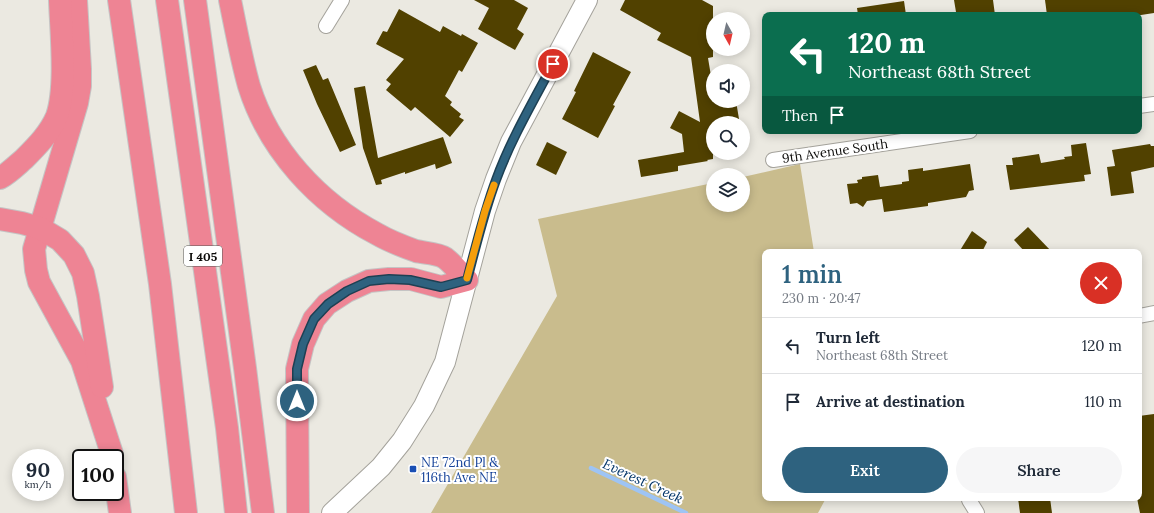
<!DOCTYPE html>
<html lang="en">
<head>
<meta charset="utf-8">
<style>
	:root { --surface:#fff; --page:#f6f6f7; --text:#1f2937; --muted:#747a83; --line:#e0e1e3; --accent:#2e627f }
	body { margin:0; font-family:Lora,serif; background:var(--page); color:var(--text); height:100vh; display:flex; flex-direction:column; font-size:15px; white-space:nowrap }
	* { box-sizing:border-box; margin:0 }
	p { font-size:13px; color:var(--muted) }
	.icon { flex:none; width:22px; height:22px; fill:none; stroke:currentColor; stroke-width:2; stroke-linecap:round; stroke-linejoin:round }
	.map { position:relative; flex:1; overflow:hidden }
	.drawer { position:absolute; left:762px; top:249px; width:380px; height:252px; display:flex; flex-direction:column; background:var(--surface); border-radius:8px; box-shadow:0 2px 10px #0003 }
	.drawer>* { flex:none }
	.guide { position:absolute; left:762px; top:12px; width:380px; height:122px; border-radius:8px; box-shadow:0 2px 10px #0003; background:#0b6e4f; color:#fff; overflow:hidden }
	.needle { width:26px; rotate:172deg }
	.tools { position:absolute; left:706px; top:12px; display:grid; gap:8px }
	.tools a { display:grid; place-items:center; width:44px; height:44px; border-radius:50%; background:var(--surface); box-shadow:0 2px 10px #0003; font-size:20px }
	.speed { position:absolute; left:12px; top:449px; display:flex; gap:8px; font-size:20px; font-weight:700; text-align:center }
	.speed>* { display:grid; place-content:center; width:52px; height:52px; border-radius:50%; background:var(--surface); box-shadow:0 2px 10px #0003; line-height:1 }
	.speed small { font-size:10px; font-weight:400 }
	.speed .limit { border:2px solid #111; border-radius:6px; background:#fff; color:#111 }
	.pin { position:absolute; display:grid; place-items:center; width:34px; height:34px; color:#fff; margin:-17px; border:2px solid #fff; border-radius:50%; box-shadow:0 1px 4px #0007 }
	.me { position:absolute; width:44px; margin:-22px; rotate:0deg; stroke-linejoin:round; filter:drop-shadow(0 0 3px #0008) }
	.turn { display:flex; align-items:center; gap:14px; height:84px; padding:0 20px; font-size:18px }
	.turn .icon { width:52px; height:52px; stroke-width:2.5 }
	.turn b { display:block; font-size:28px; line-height:34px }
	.then { display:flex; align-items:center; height:38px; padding:0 20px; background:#0003; gap:8px; font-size:15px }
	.round { display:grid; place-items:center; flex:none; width:42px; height:42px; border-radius:21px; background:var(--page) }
	.summary { display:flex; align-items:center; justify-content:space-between; height:68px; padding:0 20px }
	h1 { font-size:24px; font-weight:600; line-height:30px; color:var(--accent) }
	.action { display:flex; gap:8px; margin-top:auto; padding:8px 20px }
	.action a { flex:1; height:46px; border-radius:24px; background:var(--accent); color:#fff; font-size:16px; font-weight:600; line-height:46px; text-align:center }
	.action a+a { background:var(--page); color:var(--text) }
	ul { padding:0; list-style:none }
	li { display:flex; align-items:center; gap:12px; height:56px; padding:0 20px; border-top:1px solid var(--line) }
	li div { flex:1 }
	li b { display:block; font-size:15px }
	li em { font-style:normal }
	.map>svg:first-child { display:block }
</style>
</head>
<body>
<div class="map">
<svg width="1154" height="513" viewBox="0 0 1154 513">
	<rect width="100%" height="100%" fill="#ebe9e1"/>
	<polygon fill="#c9bc8d" points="800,164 814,252 765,252 765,498 826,498 818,513 431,513 557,296 538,219 713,183 713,205 743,205 743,177"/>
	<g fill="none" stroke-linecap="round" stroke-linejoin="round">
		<polyline stroke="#9ec4f4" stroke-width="4.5" points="591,468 686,513"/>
	</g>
	<g fill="#514100">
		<polygon points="474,0 514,0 528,8 517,29 524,34 515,50 478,29 489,8"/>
		<polygon points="625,0 702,0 713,6 713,57 708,58 713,88 713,101 736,101 739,119 725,121 726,123 713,123 713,159 707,160 708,161 678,166 678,171 641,177 638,160 684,152 682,134 670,128 679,111 700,122 691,57 657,40 661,33 620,10"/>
		<polygon points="954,0 993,0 995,15 958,15 957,12 956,12"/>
		<polygon points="1045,0 1154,0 1154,13 1141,15 1047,15"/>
		<polygon points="904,1 906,15 858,15 857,8"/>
		<polygon points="399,9 440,32 443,26 461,36 462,34 478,43 462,72 459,70 445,96 452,102 450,105 461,114 459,117 464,120 450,137 415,107 411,111 386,90 391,84 386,80 404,59 376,44 383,31 387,32"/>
		<polygon points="593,52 631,72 613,105 615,106 598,138 562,119 576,92 574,91"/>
		<polygon points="316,65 323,80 328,78 356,145 340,152 317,104 303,70"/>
		<polygon points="365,86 378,158 443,137 452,163 436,169 435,164 405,174 405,172 381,180 382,184 376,185 363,148 354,88"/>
		<polygon points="547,142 567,152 556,175 536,165"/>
		<polygon points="1086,143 1091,174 1084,175 1085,181 1010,190 1006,165 1013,165 1012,158 1039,154 1041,163 1065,159 1064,157 1072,156 1071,145"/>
		<polygon points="1150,144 1151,146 1154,146 1154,167 1131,172 1134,193 1111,196 1107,167 1115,166 1112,150"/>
		<polygon points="970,164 974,190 969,191 966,197 928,203 928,206 884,212 882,199 867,201 863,207 857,203 850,204 847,184 858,183 857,180 862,179 862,177 878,175 880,187 902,184 902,182 909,181 908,170 923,168 923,171"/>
		<polygon points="1028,227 1052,252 1025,252 1014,240"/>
		<polygon points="972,231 987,242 982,252 959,252"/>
		<polygon points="1154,414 1154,513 1140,513 1137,498 1139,498 1139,416"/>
		<polygon points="1018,498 1050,498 1052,513 1020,513"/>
	</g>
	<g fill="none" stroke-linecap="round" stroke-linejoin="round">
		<defs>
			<g id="street">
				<polyline points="326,26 342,0"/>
				<polyline points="1139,106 1154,104"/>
				<polyline points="773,160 970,131"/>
				<polyline points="1139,316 1154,313"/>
				<polyline points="969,500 977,513"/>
			</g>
			<polyline id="secondary" points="332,513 381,467 402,441 424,406 445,362 485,211 496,179 511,142 587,0"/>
			<g id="highway">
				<polyline points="76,0 80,69 80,86 77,103 34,249 36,270 39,282 82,361 112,454"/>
				<polyline points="119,0 160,284 186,513"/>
				<polyline points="167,0 227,428 236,513"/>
				<polyline points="195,0 245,368 263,513"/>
				<path d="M230,0c6,29 11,58 19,86 20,64 69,117 128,148 12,7 25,12 39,17 8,2 22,2 29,7 8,6 15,15 22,22l-26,7 -30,-8h-22l-20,2 -22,10 -20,13 -13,15 -11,25 -6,25 1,144"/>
				<path d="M0,178c9,-5 16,-12 24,-19 13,-13 26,-26 33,-43 10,-29 4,-85 3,-116"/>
				<polyline points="0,219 22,223 40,228 60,240 74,255 83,273 88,296 102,387"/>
				<polyline points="115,477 120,513"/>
			</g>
		</defs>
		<use href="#street" stroke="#a4a29b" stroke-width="16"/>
		<use href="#secondary" stroke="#a4a29b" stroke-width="22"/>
		<use href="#highway" stroke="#c5c4c4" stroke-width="24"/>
		<use href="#street" stroke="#fff" stroke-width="14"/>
		<use href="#secondary" stroke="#fff" stroke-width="20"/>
		<use href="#highway" stroke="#ee8494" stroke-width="22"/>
	</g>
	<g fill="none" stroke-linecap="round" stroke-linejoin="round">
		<defs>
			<path id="route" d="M297,401v-32l6,-25 11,-25 14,-15 19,-13 22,-10 20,-2 21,1 31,7 26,-7c9,-34 17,-68 29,-100 15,-41 37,-78 57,-116"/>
		</defs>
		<use href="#route" stroke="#1e4053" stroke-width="10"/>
		<use href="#route" stroke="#2e627f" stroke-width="7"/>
		<polyline stroke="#f59e0b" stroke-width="7" points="467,278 485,211 494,185"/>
	</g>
	<rect fill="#1a4fb4" stroke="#fff" stroke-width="1.5" x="409" y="465" width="8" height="8" rx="2"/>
	<g text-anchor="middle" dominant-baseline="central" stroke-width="4" stroke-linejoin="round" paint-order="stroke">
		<rect fill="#fff" stroke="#555453" stroke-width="1" x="184" y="246" width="38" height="20" rx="3"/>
		<g font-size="12" font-weight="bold" fill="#0c0b09">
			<text x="203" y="256">I 405</text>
		</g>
		<g font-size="13" fill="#0c0b09" stroke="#fff">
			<text transform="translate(835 151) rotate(-8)">9th Avenue South</text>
		</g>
		<g font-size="13" fill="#164399" stroke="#fff" text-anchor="start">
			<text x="421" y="462">NE 72nd Pl &amp;<tspan x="421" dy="15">116th Ave NE</tspan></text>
		</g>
		<g font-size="14" font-style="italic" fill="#013367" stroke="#fff">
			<text transform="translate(643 481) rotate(25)">Everest Creek</text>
		</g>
	</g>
</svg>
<div class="tools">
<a><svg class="needle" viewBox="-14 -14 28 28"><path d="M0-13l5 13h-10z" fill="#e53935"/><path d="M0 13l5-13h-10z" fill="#747a83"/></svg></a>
<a><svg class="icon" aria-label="sound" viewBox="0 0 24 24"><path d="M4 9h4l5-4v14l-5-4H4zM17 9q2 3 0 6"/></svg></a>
<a><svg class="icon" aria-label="search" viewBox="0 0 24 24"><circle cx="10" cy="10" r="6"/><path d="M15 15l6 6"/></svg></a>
<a><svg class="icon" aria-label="layers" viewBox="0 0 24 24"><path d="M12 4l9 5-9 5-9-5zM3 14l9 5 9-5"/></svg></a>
</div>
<div class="speed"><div>90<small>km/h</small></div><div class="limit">100</div></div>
<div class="pin" style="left:553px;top:64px;background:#d93025"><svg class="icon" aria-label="arrive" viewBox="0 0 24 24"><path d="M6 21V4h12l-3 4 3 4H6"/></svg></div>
<svg class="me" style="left:297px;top:401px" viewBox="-20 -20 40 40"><circle r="17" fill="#2e627f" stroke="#fff" stroke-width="3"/><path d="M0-11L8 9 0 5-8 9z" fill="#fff"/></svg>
<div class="guide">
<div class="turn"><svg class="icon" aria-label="left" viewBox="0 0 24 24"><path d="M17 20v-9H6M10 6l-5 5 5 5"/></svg><div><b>120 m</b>Northeast 68th Street</div></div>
<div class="then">Then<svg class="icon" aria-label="arrive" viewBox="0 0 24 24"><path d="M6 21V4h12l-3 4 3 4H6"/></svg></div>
</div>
<section class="drawer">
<div class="summary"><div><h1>1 min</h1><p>230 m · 20:47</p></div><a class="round" style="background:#d93025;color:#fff"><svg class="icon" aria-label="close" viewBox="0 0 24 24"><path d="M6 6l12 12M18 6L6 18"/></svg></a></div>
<ul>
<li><svg class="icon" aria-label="left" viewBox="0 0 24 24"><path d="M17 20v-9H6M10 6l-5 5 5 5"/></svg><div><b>Turn left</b><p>Northeast 68th Street</p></div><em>120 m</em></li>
<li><svg class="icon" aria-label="arrive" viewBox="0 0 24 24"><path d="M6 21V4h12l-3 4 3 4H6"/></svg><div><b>Arrive at destination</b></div><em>110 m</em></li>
</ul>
<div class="action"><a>Exit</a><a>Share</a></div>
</section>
</div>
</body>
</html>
